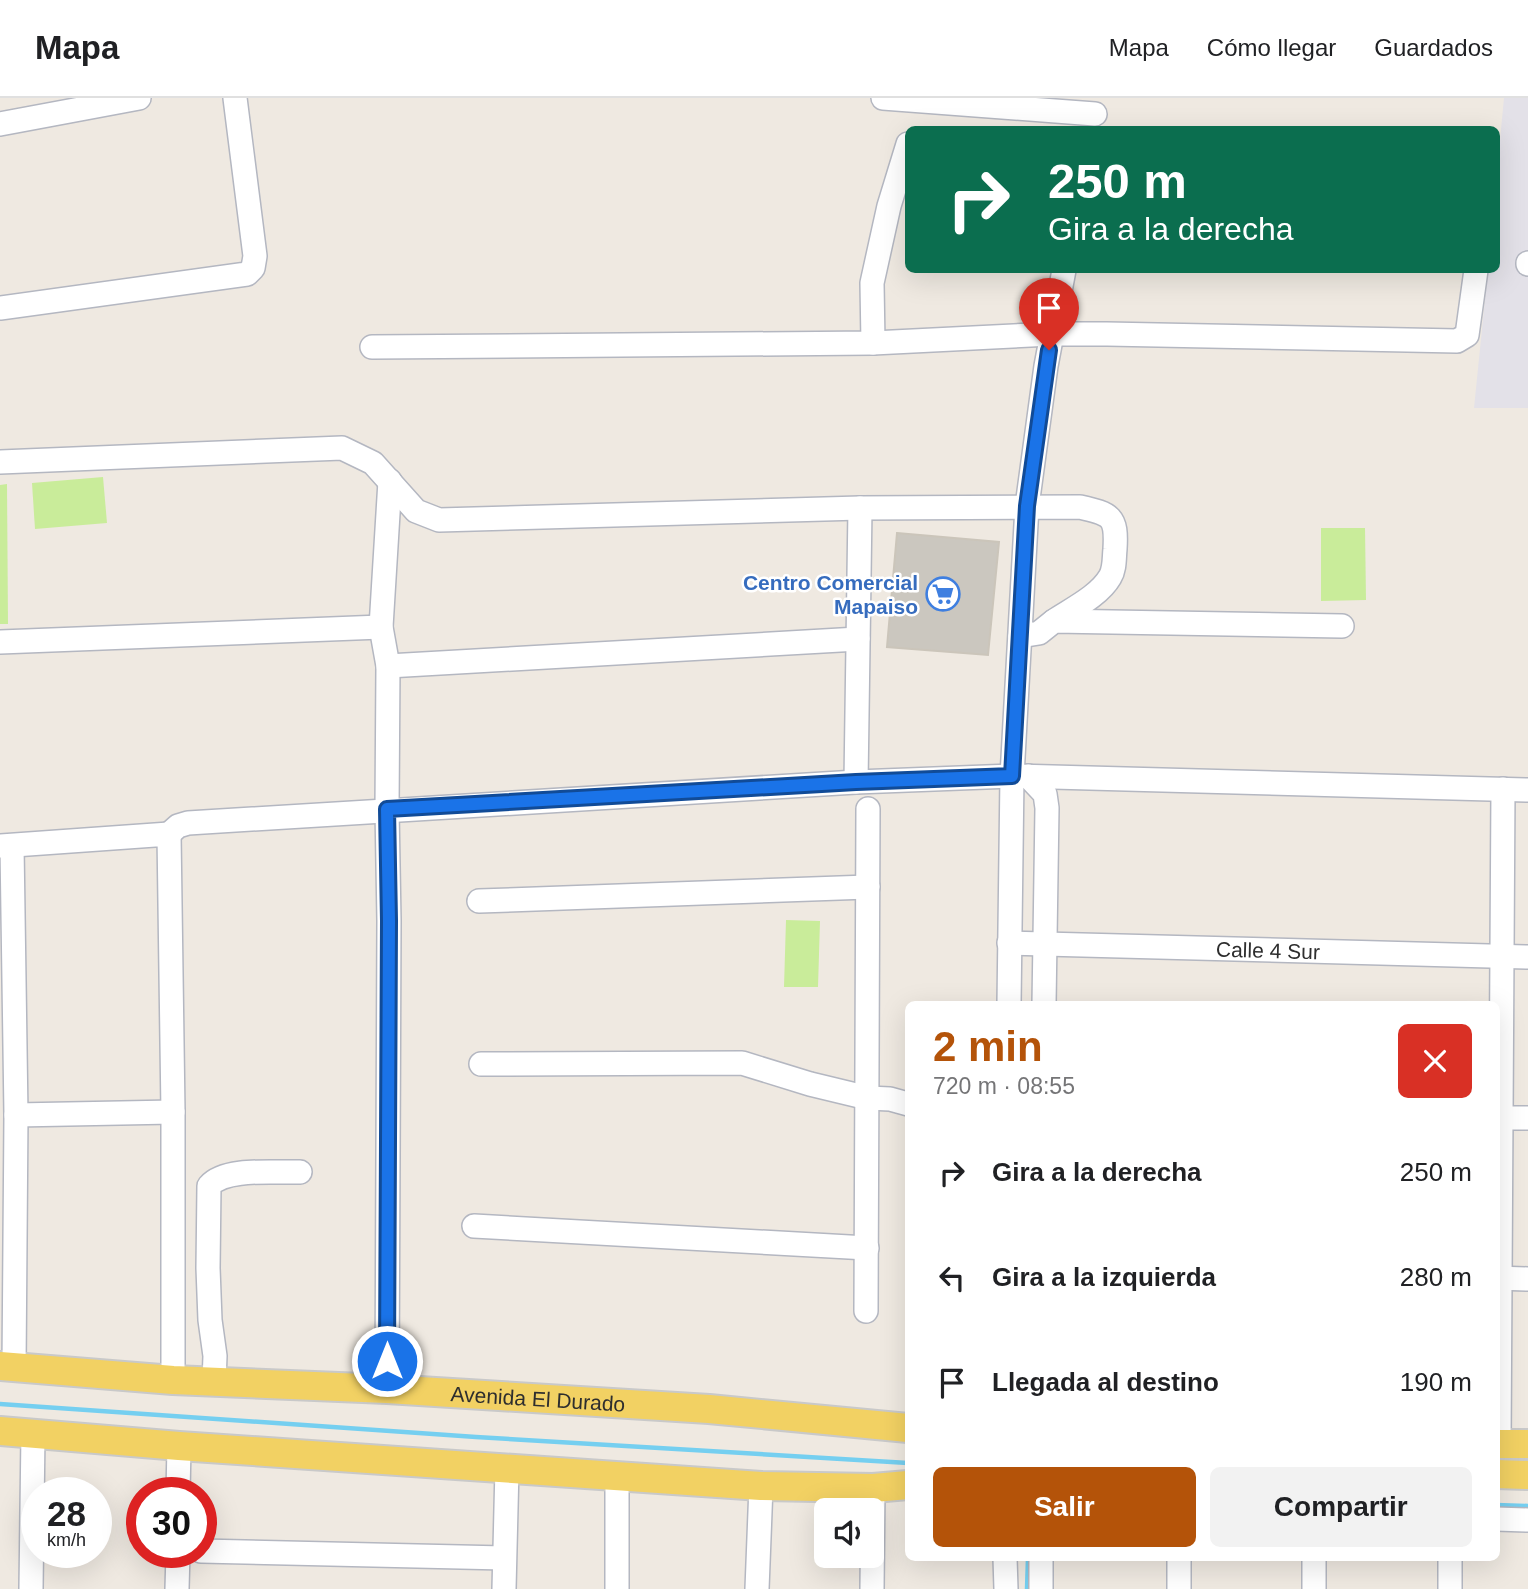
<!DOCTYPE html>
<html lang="es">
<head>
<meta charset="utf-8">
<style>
	:root { --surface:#fff; --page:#f2f2f2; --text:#202124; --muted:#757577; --line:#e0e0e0; --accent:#b45309 }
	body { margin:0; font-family:Helvetica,sans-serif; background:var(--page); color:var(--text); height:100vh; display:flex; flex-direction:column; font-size:26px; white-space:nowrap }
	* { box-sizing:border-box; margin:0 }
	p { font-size:23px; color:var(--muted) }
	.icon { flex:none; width:38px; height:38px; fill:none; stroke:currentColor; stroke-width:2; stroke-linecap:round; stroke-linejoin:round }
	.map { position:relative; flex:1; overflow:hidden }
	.side { position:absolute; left:905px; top:903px; width:595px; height:560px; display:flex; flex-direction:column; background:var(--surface); border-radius:10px; box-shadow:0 7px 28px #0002 }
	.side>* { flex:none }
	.top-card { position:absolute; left:905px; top:28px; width:595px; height:147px; border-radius:10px; box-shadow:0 7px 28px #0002; background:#0b6e4f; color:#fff; overflow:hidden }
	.tools { position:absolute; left:814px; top:1400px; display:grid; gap:14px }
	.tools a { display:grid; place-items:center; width:70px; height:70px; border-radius:10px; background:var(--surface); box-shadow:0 7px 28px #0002; font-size:35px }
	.speed { position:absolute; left:21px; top:1379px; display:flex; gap:14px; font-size:35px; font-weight:700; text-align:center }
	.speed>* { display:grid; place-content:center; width:91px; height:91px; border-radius:50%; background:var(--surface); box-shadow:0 7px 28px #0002; line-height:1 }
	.speed small { font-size:18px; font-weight:400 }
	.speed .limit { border:10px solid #d22; background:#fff; color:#111 }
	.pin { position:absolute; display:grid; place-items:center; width:60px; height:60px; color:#fff; margin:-72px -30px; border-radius:50% 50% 50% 0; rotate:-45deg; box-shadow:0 0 7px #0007 }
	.pin .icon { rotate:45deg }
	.me { position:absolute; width:77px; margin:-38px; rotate:0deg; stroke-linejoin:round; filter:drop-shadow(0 0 5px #0008) }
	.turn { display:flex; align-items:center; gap:24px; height:147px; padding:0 28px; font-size:32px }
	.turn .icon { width:91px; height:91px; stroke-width:2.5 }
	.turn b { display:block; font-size:49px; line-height:60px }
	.round { display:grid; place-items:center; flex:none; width:74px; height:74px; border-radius:10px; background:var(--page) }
	.overview { display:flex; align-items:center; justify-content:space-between; height:119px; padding:0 28px }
	h1 { font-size:42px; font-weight:800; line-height:52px; color:var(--accent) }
	.button { display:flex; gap:14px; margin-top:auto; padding:14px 28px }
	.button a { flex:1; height:80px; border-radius:10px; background:var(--accent); color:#fff; font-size:28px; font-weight:800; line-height:80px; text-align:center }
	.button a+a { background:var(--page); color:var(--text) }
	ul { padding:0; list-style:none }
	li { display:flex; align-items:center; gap:21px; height:105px; padding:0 28px }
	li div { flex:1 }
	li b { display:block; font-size:26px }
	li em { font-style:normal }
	header { display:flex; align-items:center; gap:42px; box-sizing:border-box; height:98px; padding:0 35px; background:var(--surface); border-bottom:2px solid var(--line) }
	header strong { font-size:33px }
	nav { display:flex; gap:38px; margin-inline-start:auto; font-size:24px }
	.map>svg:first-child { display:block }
</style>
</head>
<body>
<header>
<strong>Mapa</strong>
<nav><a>Mapa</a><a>Cómo llegar</a><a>Guardados</a></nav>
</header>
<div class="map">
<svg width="1528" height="1491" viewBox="0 0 1528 1491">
	<rect width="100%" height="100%" fill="#efe9e1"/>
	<polygon fill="#e3e1e8" points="1504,0 1528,0 1528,310 1474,310 1488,172 1496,172 1496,84"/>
	<g fill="#c9ec9a">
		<polygon points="103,379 107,425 35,431 32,385"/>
		<polygon points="7,386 8,526 0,526 0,387"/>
		<polygon points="1321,430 1365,430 1366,502 1321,503"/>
		<polygon points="786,822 820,823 818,889 784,889"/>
	</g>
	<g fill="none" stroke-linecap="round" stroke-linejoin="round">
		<g stroke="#75cff0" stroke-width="4.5">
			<polyline points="0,1306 476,1339 908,1365"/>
			<polyline points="1496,1407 1528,1408"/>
			<polyline points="1027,1491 1028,1460"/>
		</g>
	</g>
	<polygon fill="#cbc7bf" stroke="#cbc5ba" stroke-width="2" points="897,435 999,444 988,557 887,549"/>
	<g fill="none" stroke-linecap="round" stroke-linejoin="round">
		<defs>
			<g id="minor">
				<polyline points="883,0 1095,16"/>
				<polyline points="0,26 139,0"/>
				<polyline points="1528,165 1528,166"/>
				<polyline points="0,210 247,176 253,170 255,158 235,0"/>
				<polyline points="873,245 872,185 889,108 908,46"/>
				<polyline points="372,249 873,245 1051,236 1107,236 1457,243 1467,237 1476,172"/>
				<path d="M0,364l342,-14 31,15 43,48 23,9 421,-12 220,-1c31,7 37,9 35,42 -1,9 0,20 -5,28 -11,19 -38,32 -56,44"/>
				<polyline points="1020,538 1039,535 1054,523 1342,528"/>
				<polyline points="0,544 381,529"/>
				<polyline points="388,568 858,541"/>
				<polyline points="1028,678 1045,696 1047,710 1044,906"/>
				<polyline points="856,684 860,410"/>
				<polyline points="169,736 178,728 188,725 856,684 1012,678 1528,692"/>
				<polyline points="0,748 169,736 173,1014 173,1282"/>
				<polyline points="12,748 16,1017 14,1269"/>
				<polyline points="479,803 868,789"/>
				<path id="s1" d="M1009,845l519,14"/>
				<polyline points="1009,906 1012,678 1027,408 1046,268 1064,172"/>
				<polyline points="481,966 742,965 810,986 868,1000 890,1001 908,1006"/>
				<polyline points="16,1017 173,1014"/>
				<polyline points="1496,1020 1528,1020"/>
				<polyline points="474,1128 867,1150"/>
				<polyline points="1496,1180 1528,1181"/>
				<polyline points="866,1213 868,711"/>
				<path d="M214,1283l1,-25 -5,-36 -2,-52 1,-82c16,-19 66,-13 91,-14"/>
				<polyline points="387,1291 389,823 387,711 388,568 381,529 390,383"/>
				<polyline points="1499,1346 1503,691"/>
				<polyline points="617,1378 617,1491"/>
				<polyline points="178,1395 179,1348"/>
				<polyline points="1496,1421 1528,1422"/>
				<polyline points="201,1453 504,1460"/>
				<polyline points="1005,1460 1006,1491"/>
				<polyline points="1450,1460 1450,1491"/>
				<polyline points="31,1491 33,1335"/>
				<polyline points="177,1491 178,1454"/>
				<polyline points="504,1491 507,1370"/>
				<polyline points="757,1491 761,1388"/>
				<polyline points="872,1491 873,1390"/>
				<polyline points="1041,1491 1041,1460"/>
				<polyline points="1179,1491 1179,1460"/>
				<polyline points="1314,1491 1314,1460"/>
			</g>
			<g id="major">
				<path id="s2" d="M0,1268l173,14 214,9 322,20 199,19"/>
				<polyline points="0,1333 179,1348 761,1388 873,1390 908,1387"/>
				<polyline points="1496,1346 1528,1346"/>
				<polyline points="1496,1376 1528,1377"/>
			</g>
		</defs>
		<use href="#minor" stroke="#b4b7c1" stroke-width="26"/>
		<use href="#major" stroke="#c9c9c9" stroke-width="32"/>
		<use href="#minor" stroke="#fff" stroke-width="23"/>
		<use href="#major" stroke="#f2d163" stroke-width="28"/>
	</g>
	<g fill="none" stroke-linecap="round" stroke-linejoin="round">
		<defs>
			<polyline id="route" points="387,1263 389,823 387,711 856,684 1012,678 1027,408 1049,252"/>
		</defs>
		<use href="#route" stroke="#114b97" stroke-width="18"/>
		<use href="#route" stroke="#1a73e8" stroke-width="12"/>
	</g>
	<defs>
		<symbol id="supermarket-ring" viewBox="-11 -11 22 22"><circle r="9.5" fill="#fff" stroke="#3f7fe0" stroke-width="1.5"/><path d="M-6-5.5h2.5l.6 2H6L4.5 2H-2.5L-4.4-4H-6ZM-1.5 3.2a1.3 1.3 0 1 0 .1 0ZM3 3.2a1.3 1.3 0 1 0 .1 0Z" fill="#3f7fe0"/></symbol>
	</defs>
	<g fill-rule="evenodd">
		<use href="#supermarket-ring" x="924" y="477" width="38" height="38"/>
	</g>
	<g text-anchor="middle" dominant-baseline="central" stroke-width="5" stroke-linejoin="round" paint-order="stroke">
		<g font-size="21" font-weight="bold" fill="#366cbe" stroke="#fff" text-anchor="end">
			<text x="918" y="484">Centro Comercial<tspan x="918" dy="24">Mapaiso</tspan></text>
		</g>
		<g font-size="21" fill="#2e2e2e" stroke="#fff">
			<text stroke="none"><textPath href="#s1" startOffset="259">Calle 4 Sur</textPath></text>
			<text stroke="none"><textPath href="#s2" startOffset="539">Avenida El Durado</textPath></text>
		</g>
	</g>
</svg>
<div class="tools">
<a><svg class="icon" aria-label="sound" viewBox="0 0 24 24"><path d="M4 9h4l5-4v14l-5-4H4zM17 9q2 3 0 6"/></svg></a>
</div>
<div class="speed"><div>28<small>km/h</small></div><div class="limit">30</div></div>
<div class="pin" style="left:1049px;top:252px;background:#d93025"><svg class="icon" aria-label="arrive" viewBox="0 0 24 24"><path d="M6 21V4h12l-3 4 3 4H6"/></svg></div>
<svg class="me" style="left:387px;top:1263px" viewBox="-20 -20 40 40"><circle r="17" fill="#1a73e8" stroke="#fff" stroke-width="3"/><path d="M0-11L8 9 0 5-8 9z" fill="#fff"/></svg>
<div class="top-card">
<div class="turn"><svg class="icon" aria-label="right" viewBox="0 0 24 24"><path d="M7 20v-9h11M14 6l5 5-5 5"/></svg><div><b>250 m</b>Gira a la derecha</div></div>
</div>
<section class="side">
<div class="overview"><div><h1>2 min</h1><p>720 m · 08:55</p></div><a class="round" style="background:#d93025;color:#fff"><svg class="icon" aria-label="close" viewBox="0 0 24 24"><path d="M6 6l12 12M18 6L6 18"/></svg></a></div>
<ul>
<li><svg class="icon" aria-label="right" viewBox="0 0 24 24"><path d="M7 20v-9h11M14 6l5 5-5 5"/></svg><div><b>Gira a la derecha</b></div><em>250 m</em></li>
<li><svg class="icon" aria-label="left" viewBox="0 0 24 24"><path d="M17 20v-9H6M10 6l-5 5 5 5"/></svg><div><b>Gira a la izquierda</b></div><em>280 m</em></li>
<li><svg class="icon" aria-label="arrive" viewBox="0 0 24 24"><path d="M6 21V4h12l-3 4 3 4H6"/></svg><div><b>Llegada al destino</b></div><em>190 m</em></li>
</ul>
<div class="button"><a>Salir</a><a>Compartir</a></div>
</section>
</div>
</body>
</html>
